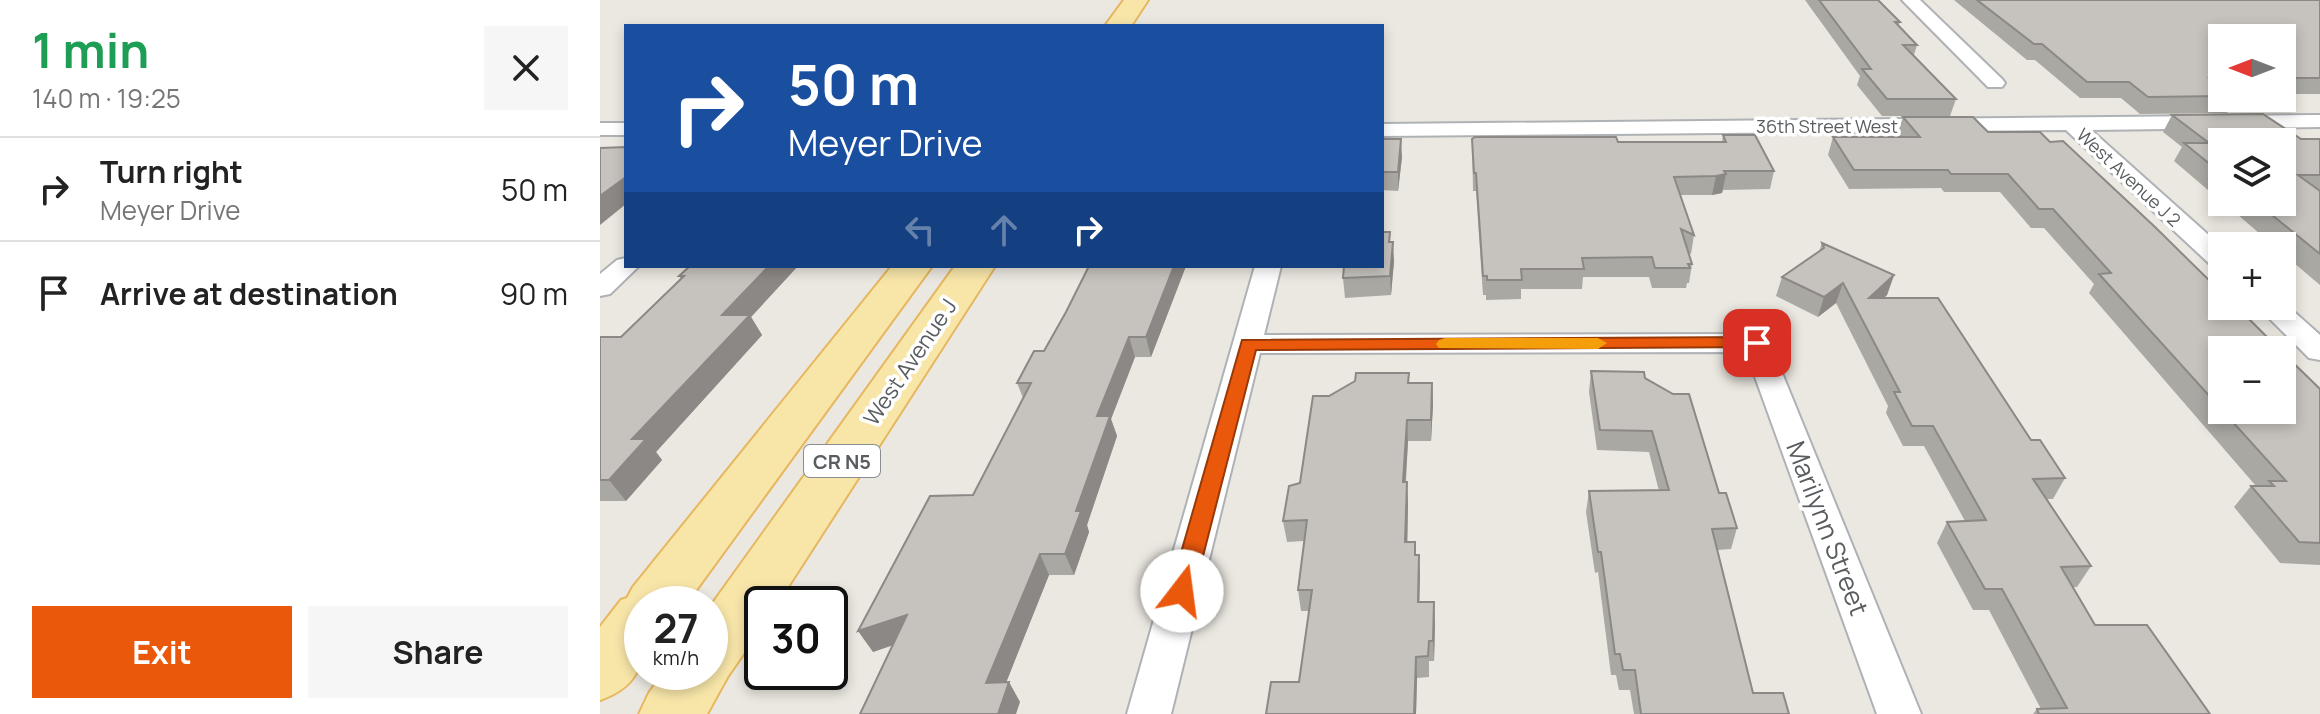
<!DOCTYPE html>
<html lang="en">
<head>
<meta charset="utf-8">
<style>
	:root { --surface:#fff; --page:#f6f6f6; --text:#222; --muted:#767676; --line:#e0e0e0; --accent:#ea580c }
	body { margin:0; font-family:Manrope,sans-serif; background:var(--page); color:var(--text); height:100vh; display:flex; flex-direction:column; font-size:30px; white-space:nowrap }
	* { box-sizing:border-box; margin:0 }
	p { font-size:26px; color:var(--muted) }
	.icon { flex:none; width:44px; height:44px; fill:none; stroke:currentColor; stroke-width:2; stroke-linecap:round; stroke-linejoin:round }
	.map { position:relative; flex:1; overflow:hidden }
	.details { display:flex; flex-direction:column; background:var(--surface); width:600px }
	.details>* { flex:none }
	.hud { position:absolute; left:24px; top:24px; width:760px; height:244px; border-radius:0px; box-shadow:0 4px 12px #0003; background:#1a4fa0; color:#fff; overflow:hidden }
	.needle { width:52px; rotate:270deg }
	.buttons { position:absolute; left:1608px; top:24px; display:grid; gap:16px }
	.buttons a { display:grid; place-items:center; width:88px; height:88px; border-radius:0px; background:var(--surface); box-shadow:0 4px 12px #0003; font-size:40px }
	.speed { position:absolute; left:24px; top:586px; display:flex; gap:16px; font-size:40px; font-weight:700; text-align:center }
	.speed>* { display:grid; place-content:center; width:104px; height:104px; border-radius:50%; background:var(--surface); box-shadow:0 4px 12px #0003; line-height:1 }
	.speed small { font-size:20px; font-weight:400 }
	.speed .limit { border:4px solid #111; border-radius:12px; background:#fff; color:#111 }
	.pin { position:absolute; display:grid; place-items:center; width:68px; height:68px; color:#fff; margin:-34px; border-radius:16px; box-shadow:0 4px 12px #0006 }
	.me { position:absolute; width:88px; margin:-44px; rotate:15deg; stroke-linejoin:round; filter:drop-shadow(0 0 6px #0008) }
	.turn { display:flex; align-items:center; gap:28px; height:168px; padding:0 32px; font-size:36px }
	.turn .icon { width:104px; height:104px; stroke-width:2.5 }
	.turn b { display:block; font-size:56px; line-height:68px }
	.lanes { display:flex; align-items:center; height:76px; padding:0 32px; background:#0003; justify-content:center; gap:40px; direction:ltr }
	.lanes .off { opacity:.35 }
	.round { display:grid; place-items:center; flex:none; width:84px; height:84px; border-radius:0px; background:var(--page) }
	.overview { display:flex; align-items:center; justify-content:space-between; height:136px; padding:0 32px }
	h1 { font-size:48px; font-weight:700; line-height:60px; color:#1e9e55 }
	.primary-button { display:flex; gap:16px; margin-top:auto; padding:16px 32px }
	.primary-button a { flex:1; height:92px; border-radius:0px; background:var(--accent); color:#fff; font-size:32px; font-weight:700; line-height:92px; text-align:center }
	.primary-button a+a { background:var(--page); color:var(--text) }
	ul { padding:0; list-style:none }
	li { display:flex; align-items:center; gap:24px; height:104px; padding:0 32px; border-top:2px solid var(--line) }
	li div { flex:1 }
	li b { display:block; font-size:30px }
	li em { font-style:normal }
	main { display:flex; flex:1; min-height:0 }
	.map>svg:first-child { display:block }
</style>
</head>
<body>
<main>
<section class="details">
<div class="overview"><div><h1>1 min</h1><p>140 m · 19:25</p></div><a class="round"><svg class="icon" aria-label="close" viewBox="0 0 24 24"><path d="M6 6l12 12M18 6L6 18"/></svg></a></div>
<ul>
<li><svg class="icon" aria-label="right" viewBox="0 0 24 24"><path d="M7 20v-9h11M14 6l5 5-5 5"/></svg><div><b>Turn right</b><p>Meyer Drive</p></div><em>50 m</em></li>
<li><svg class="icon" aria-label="arrive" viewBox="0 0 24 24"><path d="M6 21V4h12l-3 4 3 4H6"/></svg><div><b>Arrive at destination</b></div><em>90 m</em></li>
</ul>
<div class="primary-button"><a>Exit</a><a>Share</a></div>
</section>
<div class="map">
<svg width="1720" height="714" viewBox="0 0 1720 714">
	<rect width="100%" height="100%" fill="#ebe8e1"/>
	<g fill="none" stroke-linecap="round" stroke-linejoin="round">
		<defs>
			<g id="minor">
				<polygon points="1302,0 1320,0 1402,79 1405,83 1402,87 1388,87"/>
				<polygon points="1720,115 1720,127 1491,130 1622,247 1622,269 1613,267 1466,130 782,136 782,124"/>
				<rect x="0" y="123" width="26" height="12"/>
				<polygon points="26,258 26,266 39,266 10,294 0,296 0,274 17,260"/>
				<polygon points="655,266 681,266 664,335 1157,334 1167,336 1321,714 1277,714 1146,352 660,353 571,714 527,714"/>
				<polygon points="1682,301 1720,335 1720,360 1709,358 1657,306 1682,306"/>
			</g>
			<g id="primary">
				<polygon points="524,0 548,0 531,26 505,26"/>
				<path d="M292,266h40l-246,338h-44c0,46 9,78 -42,96v-73l21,-27 6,-2 6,-11z"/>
				<polygon points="355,266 395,266 177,604 162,604 162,627 128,676 107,714 39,714 49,693 64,672 110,672 110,607"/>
			</g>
		</defs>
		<use href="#minor" stroke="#aeb2b5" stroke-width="4"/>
		<use href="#primary" stroke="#e6b75f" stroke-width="4"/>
		<use href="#minor" fill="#fff" fill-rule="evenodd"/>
		<use href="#primary" fill="#f8e6a9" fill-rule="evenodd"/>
	</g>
	<g fill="#aaa8a3">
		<polygon points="1205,0 1278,0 1300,22 1298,26 1317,45 1314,55 1356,99 1350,116 1282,116 1257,85 1260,76"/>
		<polygon points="1354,0 1720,0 1720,94 1682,94 1682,38 1622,38 1622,98 1636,98 1627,113 1540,114 1521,98 1480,98 1435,60 1427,60"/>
		<polygon points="1572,115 1701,139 1720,139 1720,285 1682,253 1682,246 1674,246 1623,202 1682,202 1622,142 1622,202 1574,161 1582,147 1563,132"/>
		<polygon points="1303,117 1388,132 1720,389 1720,565 1680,563 1634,507 1651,486 1656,486 1489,293 1494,284 1444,228 1431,228 1400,192 1344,192 1341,188 1249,189 1228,155 1233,137 1299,137 1297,134"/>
		<polygon points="1123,135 1174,171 1170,189 1123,190 1122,193 1112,195 1080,195 1094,235 1091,254 1089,253 1092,264 1089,283 1087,283 1086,288 1052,288 1049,277 983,277 982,289 921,289 921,299 886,300 886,295 883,295 876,191 873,191 872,139 1018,142 1122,142"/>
		<polygon points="782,139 802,157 798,191 782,190"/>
		<polygon points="791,242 794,261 791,295 745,298 743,278"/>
		<polygon points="1222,243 1294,275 1287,295 1284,298 1431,440 1465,478 1453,499 1447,499 1491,566 1477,587 1473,587 1495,625 1610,714 1433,714 1437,709 1441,709 1389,610 1373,610 1337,543 1347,522 1365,521 1324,446 1303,446 1286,413 1288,406 1236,303 1218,317 1176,296 1182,277 1219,252"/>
		<polygon points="87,266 198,266 151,317 162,335 56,452 62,460 26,501 0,501 0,337 21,337 81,279 79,276 88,268"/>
		<polygon points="586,266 551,357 535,357 511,419 517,436 487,525 489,532 474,575 449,575 406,682 420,702 292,645 273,652 373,495 423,398 417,383 444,351"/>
		<polygon points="991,371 1045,378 1119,493 1137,528 1131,549 1117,550 1153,693 1189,714 1034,714 1030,690 1019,690 1016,675 1011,675 998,572 995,573 986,512 989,491 1059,491 1049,452 997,450 989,392"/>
		<polygon points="809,383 832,383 833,403 831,441 808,441 806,482 808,503 807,542 815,542 816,555 819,555 819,602 835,623 834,661 829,661 829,677 817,678 816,714 666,714 699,682 709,611 701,611 698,590 704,541 687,542 683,521 700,483"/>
	</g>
	<g fill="#8b8885">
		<polygon points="801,139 802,157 798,191 798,172"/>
		<polygon points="1126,174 1122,193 1112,195 1116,176"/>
		<polygon points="26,177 26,204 0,225 0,196"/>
		<polygon points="793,242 794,261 791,295 790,276"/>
		<polygon points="169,266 198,266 151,317 162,335 56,452 62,460 26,501 9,480 32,439 122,315"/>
		<polygon points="574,266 586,266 551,357 546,337"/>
		<polygon points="1294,275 1287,295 1262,317 1269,298"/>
		<polygon points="1243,283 1236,303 1218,317 1224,297"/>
		<polygon points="529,337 535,357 511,419 517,436 487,525 489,532 474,575 465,554 476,511 497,416"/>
		<polygon points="832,383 833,403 831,441 831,420"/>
		<polygon points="807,420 808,441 804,503 803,482"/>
		<polygon points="807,482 808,503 807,562 805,542"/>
		<polygon points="440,554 449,575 398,703 386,683"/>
		<polygon points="819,555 820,575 819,623 818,602"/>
		<polygon points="834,602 835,623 834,661 833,641"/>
		<polygon points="307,615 320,636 273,652 258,631"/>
		<polygon points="816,657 817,678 816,714 814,714"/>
		<polygon points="409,682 420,702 416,714 398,714"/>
	</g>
	<g fill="#c6c3be" stroke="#8b8885" stroke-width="2">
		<polygon points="1219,0 1278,0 1300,22 1295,22 1317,45 1303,45 1356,99 1287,99 1262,69 1271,69"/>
		<polygon points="1377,0 1720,0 1720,78 1682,78 1682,38 1622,38 1622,78 1610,78 1622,86 1622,96 1548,97 1529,82 1487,82 1442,44 1434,44"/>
		<polygon points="1663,114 1701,139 1720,139 1720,175 1698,175 1720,191 1720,254 1656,202 1682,202 1682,142 1622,142 1622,174 1584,143 1609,143 1572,115"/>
		<polygon points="1303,117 1373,117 1388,132 1440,132 1450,142 1463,141 1555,227 1622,293 1622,306 1636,306 1680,350 1622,350 1622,410 1499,274 1511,273 1453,209 1439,209 1408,174 1351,174 1348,170 1254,170 1233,137 1320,137"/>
		<polygon points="1123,135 1155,135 1174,171 1124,171 1126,174 1116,176 1074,177 1094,235 1081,229 1092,264 1088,264 1090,268 1055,268 1052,257 982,258 984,269 921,269 922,280 887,280 887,276 883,276 876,173 874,173 872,139 875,137 1016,137 1018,142 1126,142"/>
		<polygon points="782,139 801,139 798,172 782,172"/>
		<polygon points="26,147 26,177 0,196 0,148"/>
		<polygon points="782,232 790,232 789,242 793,242 790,276 743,278 744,266 782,266"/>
		<polygon points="1222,243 1294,275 1269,298 1338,298 1431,440 1440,440 1465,478 1433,479 1491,566 1461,567 1495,625 1547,625 1610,714 1439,714 1437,709 1467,708 1402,589 1385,589 1347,522 1386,520 1333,426 1312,426 1294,392 1300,392 1243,283 1224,297 1182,277 1224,248"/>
		<polygon points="90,266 169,266 122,315 150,315 32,439 46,439 9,480 0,480 0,337 21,337 84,276 79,276"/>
		<polygon points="489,266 574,266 546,337 529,337 497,416 510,416 476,511 481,511 465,554 440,554 386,683 409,682 398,714 260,714 307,615 258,631 330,496 373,495 431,383 417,383 434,351 444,351 466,312"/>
		<polygon points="1682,352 1720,389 1720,543 1699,542 1651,486 1674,486 1669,481 1686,481 1622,410 1682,410"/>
		<polygon points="991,371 1044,372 1045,378 1073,394 1089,394 1119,493 1126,493 1137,528 1112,529 1153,693 1183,693 1189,714 1041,714 1035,670 1023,670 1020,654 1015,654 1001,552 998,552 989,491 1069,490 1052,431 1000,430"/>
		<polygon points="756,373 809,373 808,383 832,383 831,420 807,420 803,482 807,482 805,542 815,542 815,555 819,555 818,602 834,602 833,641 829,641 828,656 816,657 814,714 666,714 671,682 699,682 712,590 698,590 707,520 683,521 689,486 700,483 713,396 729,396 755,381"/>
	</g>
	<polygon fill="#ea580c" stroke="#983908" stroke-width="2" points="1157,337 1164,339 1166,343 1164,347 656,350 594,591 590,598 582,601 574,598 570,591 642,340"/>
	<polygon fill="#f59e0b" points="845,338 998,338 1007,343 998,349 839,348 836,344 839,340"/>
	<g text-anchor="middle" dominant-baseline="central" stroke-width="7" stroke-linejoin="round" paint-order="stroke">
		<g font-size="18" fill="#595d60" stroke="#fff">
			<text x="1227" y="126">36th Street West</text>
			<text transform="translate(1529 177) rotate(43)">West Avenue J 2</text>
		</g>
		<rect fill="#fff" stroke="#8b8e90" stroke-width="2" x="204" y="445" width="76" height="32" rx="6"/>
		<g font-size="20" font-weight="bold" fill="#595d60">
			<text x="242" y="461">CR N5</text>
		</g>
		<g font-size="22" fill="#595d60" stroke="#fff">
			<text transform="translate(310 362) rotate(-56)">West Avenue J</text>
		</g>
		<g font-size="26" fill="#595d60" stroke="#fff">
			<text transform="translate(1228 528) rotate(69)">Marilynn Street</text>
		</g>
	</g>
</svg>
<div class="buttons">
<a><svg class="needle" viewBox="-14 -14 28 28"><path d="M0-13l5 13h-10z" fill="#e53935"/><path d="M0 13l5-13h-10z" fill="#767676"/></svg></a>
<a><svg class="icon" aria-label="layers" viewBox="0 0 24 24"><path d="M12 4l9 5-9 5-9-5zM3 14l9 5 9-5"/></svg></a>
<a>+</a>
<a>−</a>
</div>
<div class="speed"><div>27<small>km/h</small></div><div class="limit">30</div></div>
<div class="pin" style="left:1157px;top:343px;background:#d93025"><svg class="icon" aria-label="arrive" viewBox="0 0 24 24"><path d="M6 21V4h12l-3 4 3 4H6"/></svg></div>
<svg class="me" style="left:582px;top:591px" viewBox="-20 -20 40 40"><circle r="19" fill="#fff"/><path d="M0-13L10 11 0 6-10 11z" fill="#ea580c"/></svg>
<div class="hud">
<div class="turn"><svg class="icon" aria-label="right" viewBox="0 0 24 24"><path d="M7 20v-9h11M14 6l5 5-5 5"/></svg><div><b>50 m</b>Meyer Drive</div></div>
<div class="lanes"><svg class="icon off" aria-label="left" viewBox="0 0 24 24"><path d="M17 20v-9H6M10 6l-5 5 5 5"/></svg><svg class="icon off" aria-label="ahead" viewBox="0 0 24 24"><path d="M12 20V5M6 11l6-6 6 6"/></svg><svg class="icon" aria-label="right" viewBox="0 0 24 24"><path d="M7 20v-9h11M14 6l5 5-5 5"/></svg></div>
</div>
</div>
</main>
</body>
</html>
